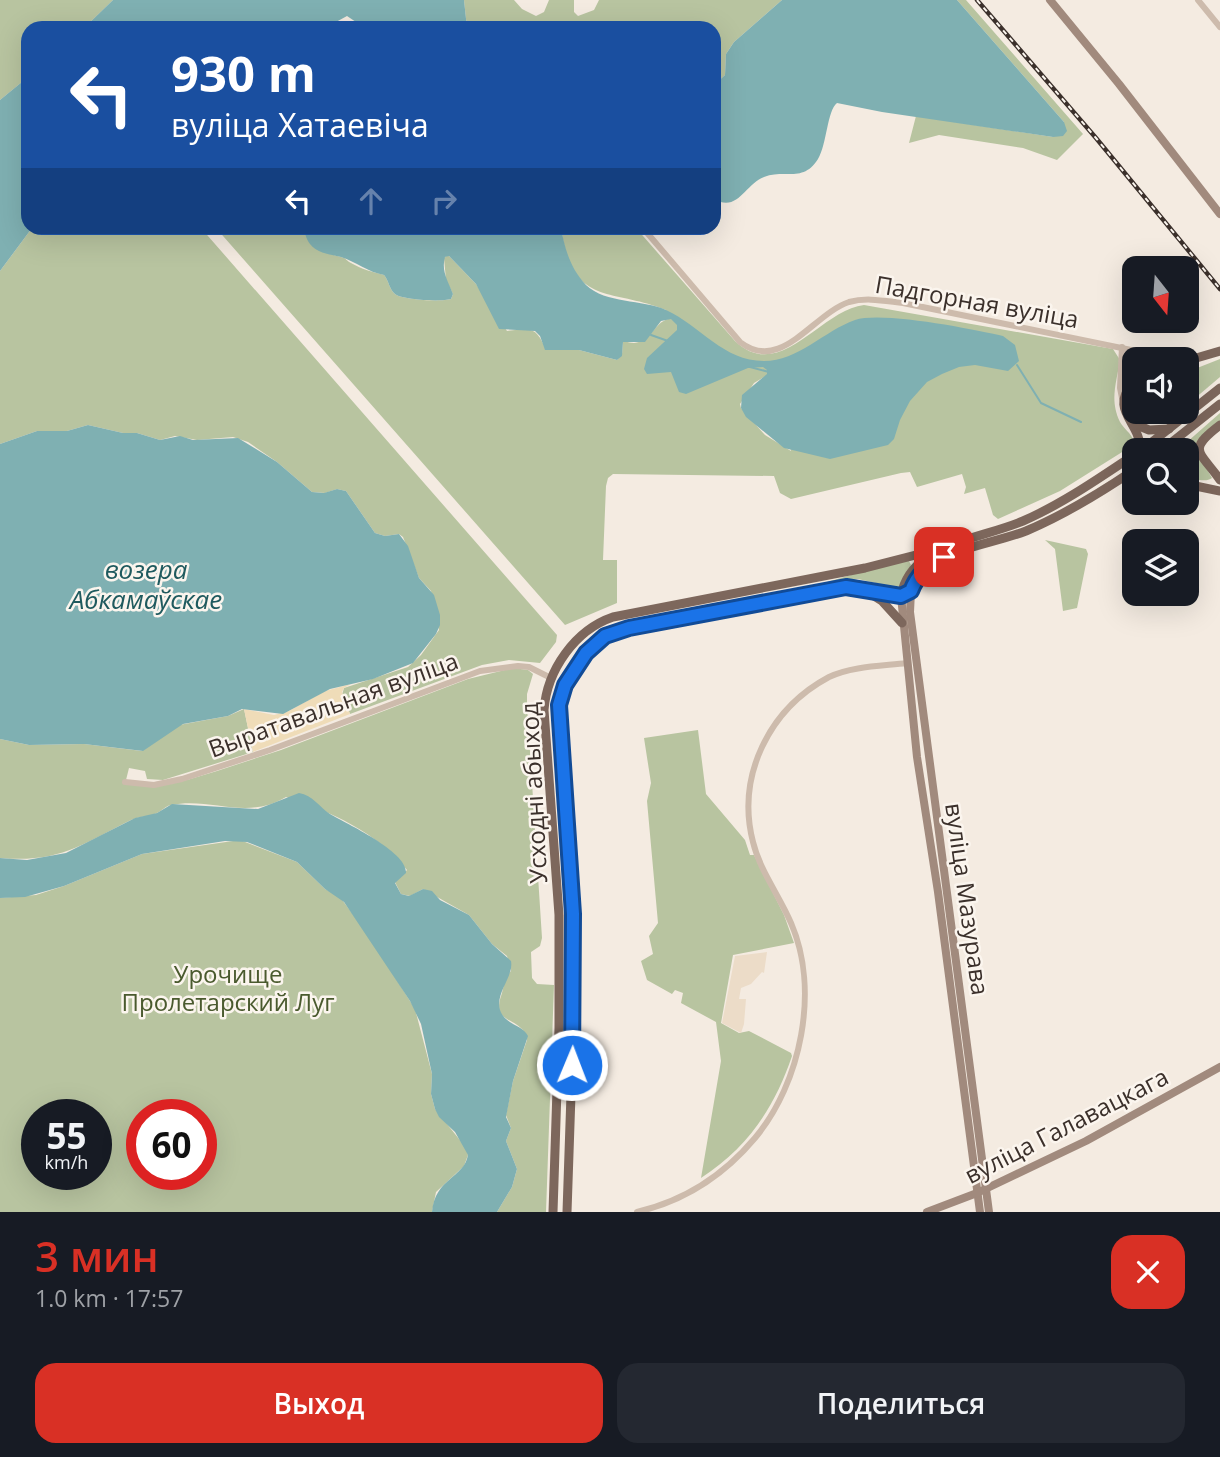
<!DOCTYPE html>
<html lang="ru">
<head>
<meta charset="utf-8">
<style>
	:root { --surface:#171b24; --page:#242831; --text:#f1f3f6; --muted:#9ea1a6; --accent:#d93025 }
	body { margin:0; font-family:"Open Sans",sans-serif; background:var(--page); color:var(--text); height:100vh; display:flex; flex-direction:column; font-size:26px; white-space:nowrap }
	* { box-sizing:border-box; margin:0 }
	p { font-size:23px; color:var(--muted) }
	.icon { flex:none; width:38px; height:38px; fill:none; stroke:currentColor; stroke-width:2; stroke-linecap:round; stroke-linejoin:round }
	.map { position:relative; height:1212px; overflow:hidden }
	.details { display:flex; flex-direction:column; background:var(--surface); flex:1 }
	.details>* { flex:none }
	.banner { position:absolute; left:21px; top:21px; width:700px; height:214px; border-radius:21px; box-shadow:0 7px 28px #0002; background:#1a4fa0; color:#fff; overflow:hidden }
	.needle { width:46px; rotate:163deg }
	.buttons { position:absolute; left:1122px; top:256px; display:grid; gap:14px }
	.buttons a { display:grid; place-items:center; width:77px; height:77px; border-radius:14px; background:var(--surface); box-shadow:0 7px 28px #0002; font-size:35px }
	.speed { position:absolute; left:21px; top:1099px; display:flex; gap:14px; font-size:35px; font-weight:700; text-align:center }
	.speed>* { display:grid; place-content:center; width:91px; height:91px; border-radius:50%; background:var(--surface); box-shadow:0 7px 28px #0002; line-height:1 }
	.speed small { font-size:18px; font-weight:400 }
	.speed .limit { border:10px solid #d22; background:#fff; color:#111 }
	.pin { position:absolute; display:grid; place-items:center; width:60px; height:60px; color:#fff; margin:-30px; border-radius:14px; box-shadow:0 4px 10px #0006 }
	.me { position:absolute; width:77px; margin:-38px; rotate:1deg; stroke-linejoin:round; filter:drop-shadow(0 0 5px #0008) }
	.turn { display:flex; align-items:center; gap:24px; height:147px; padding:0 35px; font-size:32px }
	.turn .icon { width:91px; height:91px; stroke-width:2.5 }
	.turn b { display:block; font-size:49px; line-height:60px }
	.lanes { display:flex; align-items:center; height:66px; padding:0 35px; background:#0003; justify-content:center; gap:35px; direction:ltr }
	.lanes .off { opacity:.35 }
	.round { display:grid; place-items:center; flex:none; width:74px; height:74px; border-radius:21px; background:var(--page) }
	.overview { display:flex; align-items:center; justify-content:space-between; height:119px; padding:0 35px }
	h1 { font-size:42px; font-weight:600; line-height:52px; color:var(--accent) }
	.button { display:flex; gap:14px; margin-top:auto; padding:14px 35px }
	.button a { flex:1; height:80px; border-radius:21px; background:var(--accent); color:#fff; font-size:28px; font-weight:600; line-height:80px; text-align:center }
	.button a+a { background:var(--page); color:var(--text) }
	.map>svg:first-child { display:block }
</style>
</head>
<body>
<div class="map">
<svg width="1220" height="1212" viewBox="0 0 1220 1212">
	<rect width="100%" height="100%" fill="#f4ebe1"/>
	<g fill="#b8c4a0" fill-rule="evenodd">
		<polygon points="0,0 113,0 84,28 28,28 28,77 0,100"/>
		<polygon points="464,0 514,0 522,9 536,16 544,12 549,0 574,0 574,12 578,16 594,10 599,0 782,0 734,42 726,54 725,75 714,85 714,28 467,28"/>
		<polygon points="957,0 966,0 1083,134 1057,160 1023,148 939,135 909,143 916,116 1053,137 1064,122"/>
		<polygon points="32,228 201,228 557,635 556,642 540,663 509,660 482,665 350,714 342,695 344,688 408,667 421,655 439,630 431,591 419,578 403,537 399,534 385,536 375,533 346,491 337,489 325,493 312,492 277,462 248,442 233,437 197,440 175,436 160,440 137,433 123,433 88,425 67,431 37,431 0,444 0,271"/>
		<path d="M216,228h88c5,21 18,24 37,29 7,2 4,3 10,6 10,6 22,9 33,12 5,6 5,14 11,19 7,6 47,8 56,5l2,-5 -7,-14 -2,-22 4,-3 28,29 31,47c24,-3 29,-5 39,19h33l38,10 5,-6 1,-12c4,-1 7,1 11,1 17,-1 20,-20 34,-24l-2,-9c-57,-23 -93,-2 -105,-82h75l99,113c45,43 85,-31 129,-36l249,44 7,11c-3,21 -11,40 0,62 4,7 11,11 14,19l-7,8 -67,42 -62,28 -5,-4 -8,-27 -21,6 2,-7 -4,-13 -45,13 -7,-15 -9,1 -110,26 -11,-6 -6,-17 -161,-2 -5,4 -2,8 -3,74h14v43l-52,22zM776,370l15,81 -26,-16 -24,-27 -1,-4 14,-21z"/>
		<polygon points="1220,359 1220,377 1187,405 1187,372"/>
		<path d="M1220,413v9l-25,22 1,7 16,27c-6,5 -19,1 -25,-2l-1,-26h-8z"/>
		<polygon points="1045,540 1086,549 1088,554 1077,608 1063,611 1055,549"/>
		<polygon points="902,560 909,561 911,565 898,588 858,579 810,587"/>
		<path d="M513,668l15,2 5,4 -6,20v11l15,233 -2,8 -9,6 1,26 5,6 17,1 -8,227h-49l15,-25 5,-18 -11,-28 5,-13 -5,-13 7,-34 14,-41c-1,-4 -2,-8 -5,-11 -12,-12 -30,-9 -20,-36 2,-8 3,-15 9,-22l-4,-15 -15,-12 -23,-29 -46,-26 -13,7 -9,-2 -6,-12 12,-12c-29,-37 -77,-59 -121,-73 -40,24 -74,0 -115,8 -6,1 -9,6 -14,8 -8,4 -17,3 -26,7 -50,25 -72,43 -131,38v-119l29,6 55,-1 58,7 37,-26 49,-9 16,-7 9,43 -90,28 -16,-1 -2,-8 -16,-3 -4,16 62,-4 30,-9 64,-21 187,-71z"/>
		<path d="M698,730l8,64 39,46 5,15h4l30,60 10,28 -61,12 -12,68 18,10 10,-2 42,22 1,3c-18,53 -45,92 -91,122l20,-117 -5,-39 -35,-19 2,-10 -8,-3 -3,4 -25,-14 -6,-19 12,-7 -4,-18 9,-13 -11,-122 4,-18 -7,-45z"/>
		<path d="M240,840l57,22 28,27 15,8 29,39 46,73 17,65 -1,20 4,15 32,40 1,6 -4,11 -28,26 -4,20h-432v-314l36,-3 28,-9 78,-32zM37,1115h59v59h-59zM142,1115h59v59h-59z"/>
	</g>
	<polygon fill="#efdcb8" points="351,684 344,688 342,692 350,714 253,752 244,709 274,715 289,711 325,691"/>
	<polygon fill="#ecdcc8" points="767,952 764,973 762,972 751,984 741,988 739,999 746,999 744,1024 741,1033 722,1023 735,956"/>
	<g fill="#7fb0b2">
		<polygon points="113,0 464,0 467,28 365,28 347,16 325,28 84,28"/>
		<path d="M782,0h175l107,122 3,9 -4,5 -10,1 -171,-25 -45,-9c-10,8 -10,41 -19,56 -15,24 -33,10 -54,18 -19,7 -26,36 -50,22v-114l11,-10 1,-21 8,-12z"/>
		<polygon points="28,77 28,228 32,228 0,271 0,100"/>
		<path d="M304,228h257c4,21 9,40 25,57 20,19 56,14 80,25 35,16 57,51 98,51 34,0 60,-30 91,-41 27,-9 117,9 148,16l12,9 4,16 -11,10 -33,-6 -16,2 -17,7 -15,8 -17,19 -10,19 -6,19 -6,6 -58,14 -46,-11 -38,-31 -5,-9 1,-13 25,-21v-4l-4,-3 -15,1 -62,26 -7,-2 -8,-20 -24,2 -3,-5 3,-11 30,-28v-5l-6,-6 -10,2 -16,21h-22l-1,14 -5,4 -38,-10h-34l-5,-14 -5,-5 -36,-2 -23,-45 -27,-28 -4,1c-4,14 3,24 8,37l-2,5c-9,3 -49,1 -56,-5 -6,-5 -6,-13 -11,-19 -16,-3 -28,-13 -43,-18 -11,-3 -23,-3 -31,-13 -4,-5 -5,-11 -6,-16z"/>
		<polygon points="88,425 123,433 137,433 160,440 180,436 193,440 238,438 277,462 312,492 324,493 337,489 346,491 375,533 385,536 399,534 408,546 419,578 434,595 440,615 440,625 436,634 413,663 373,679 330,689 283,714 242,709 228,716 183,724 143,751 84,744 29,745 0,739 0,444 37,431 67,431"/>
		<path d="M299,793c14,2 20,14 31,21 17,10 78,38 76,59l-11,10 6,11 8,2 14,-7 9,2 8,9 29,15 23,29 19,17c3,16 -16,31 -11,49 5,15 22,14 28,26l-15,45 -7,36 5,11 -5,13 11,28 -5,18 -15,25h-65c3,-34 32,-34 36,-57l-13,-23 -16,-15 -4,-8 -4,-15 1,-20 -11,-50 -11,-23 -66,-99 -19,-13 -28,-27 -50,-20 -22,-1 -83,13 -78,32 -39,11 -25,1v-40l27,2 39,-7 69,-35 22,-5 15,-9 86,5z"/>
	</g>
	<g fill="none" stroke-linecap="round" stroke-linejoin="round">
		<g stroke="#7fb0b2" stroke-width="2">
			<polyline points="651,335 668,341"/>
			<polyline points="1017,365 1041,403 1081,422"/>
			<polyline points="750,367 769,372"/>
		</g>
		<g stroke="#cdbbac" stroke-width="6">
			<polyline points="1198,0 1220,27"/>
			<path d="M643,228l97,114c41,32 73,-28 109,-40 18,-5 36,-1 54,1l272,56"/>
			<polyline points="1122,347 1120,388 1123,403"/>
			<polyline points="125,782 154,785 182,779 270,750 480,671 518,666 529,667 551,678"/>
			<path d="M637,1212c47,-11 87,-37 118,-74 46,-55 65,-148 36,-215 -12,-28 -31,-52 -38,-81 -17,-66 16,-133 76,-165 23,-11 54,-11 78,-14"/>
		</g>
		<g stroke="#a18a7d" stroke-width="8">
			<polyline points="1050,0 1119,84 1220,214"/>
			<polyline points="911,591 910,612 989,1212"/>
			<polyline points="901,596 917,757 938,892 980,1212"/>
			<polyline points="927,1212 977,1193 1086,1141 1220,1067"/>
		</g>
		<g stroke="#7d675c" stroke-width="9">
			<polyline points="1186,361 1220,351"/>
			<path d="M1134,382c-27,28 8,41 6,68"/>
			<polyline points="1132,423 1149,430 1169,429"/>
			<path d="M1220,425c-34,26 -20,26 0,55"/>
			<polyline points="1142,450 1220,388"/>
			<polyline points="1162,450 1220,404"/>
			<polyline points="1186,484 1220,491"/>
			<polyline points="866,591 882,601 902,623"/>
			<path d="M901,596c3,-17 12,-29 26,-39 28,-18 65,-23 96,-36 39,-17 75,-42 111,-66"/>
			<path d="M901,596c16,-7 20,-27 37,-36 27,-14 59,-18 88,-29 38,-16 74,-38 108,-61"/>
			<path d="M553,1212l6,-184v-113l-15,-205c3,-40 31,-80 69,-93l252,-49 82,-21"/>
			<path d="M567,1212l5,-147 1,-152 -14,-198c3,-42 31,-76 70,-87l217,-41 55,9"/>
		</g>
		<defs>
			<polyline id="rail" points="977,0 1096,138 1220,289"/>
		</defs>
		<use href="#rail" stroke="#3b302b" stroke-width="4.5"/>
		<use href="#rail" stroke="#fbf5ee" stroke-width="2" stroke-dasharray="5" stroke-linecap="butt"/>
	</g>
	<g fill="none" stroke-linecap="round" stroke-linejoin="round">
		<defs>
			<path id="route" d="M572,1065l1,-151 -14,-209 6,-20 21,-32 19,-17 24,-8 217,-41 55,9 10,-5c6,-16 18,-27 33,-34"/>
		</defs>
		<use href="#route" stroke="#114b97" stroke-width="18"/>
		<use href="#route" stroke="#1a73e8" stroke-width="12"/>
	</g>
	<g text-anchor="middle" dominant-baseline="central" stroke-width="5" stroke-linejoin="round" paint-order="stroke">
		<g font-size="24" fill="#3b302b" stroke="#fbf5ee">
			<text transform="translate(977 301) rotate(10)">Падгорная вуліца</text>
			<text transform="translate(333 704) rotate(-20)">Выратавальная вуліца</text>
			<text transform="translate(533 793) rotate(-93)">Усходні абыход</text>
			<text transform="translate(968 899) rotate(82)">вуліца Мазурава</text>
			<text transform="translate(1066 1125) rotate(-27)">вуліца Галавацкага</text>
		</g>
		<g font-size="24" fill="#4a5a2e" stroke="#fbf5ee">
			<text x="228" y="973">Урочище<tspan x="228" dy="28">Пролетарский Луг</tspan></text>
		</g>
		<g font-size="26" font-style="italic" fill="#1f5a5e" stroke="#fbf5ee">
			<text x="146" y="569">возера<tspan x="146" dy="30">Абкамаўскае</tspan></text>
		</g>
	</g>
</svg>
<div class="buttons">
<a><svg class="needle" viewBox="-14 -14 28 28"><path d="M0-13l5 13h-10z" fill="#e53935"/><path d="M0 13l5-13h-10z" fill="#9ea1a6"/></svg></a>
<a><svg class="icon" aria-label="sound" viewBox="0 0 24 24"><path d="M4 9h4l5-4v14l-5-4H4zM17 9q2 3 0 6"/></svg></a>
<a><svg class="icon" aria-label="search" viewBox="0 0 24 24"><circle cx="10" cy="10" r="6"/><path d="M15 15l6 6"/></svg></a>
<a><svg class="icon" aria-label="layers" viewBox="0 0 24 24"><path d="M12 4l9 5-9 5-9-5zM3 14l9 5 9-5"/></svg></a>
</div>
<div class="speed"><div>55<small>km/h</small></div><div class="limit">60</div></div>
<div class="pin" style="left:944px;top:557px;background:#d93025"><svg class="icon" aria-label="arrive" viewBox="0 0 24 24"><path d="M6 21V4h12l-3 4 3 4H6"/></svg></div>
<svg class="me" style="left:572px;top:1065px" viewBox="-20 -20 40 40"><circle r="17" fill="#1a73e8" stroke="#fff" stroke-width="3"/><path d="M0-11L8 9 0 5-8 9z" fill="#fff"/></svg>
<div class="banner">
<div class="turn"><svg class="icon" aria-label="left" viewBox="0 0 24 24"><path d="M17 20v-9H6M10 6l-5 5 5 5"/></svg><div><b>930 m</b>вуліца Хатаевіча</div></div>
<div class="lanes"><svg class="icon" aria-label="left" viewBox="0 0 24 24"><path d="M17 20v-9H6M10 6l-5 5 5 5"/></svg><svg class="icon off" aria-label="ahead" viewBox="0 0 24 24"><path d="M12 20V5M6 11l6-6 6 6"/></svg><svg class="icon off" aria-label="right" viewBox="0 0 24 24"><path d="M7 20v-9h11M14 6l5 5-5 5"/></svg></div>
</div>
</div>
<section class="details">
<div class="overview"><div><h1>3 мин</h1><p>1.0 km · 17:57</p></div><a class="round" style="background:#d93025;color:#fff"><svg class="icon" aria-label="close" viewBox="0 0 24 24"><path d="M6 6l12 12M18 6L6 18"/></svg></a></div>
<div class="button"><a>Выход</a><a>Поделиться</a></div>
</section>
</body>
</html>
